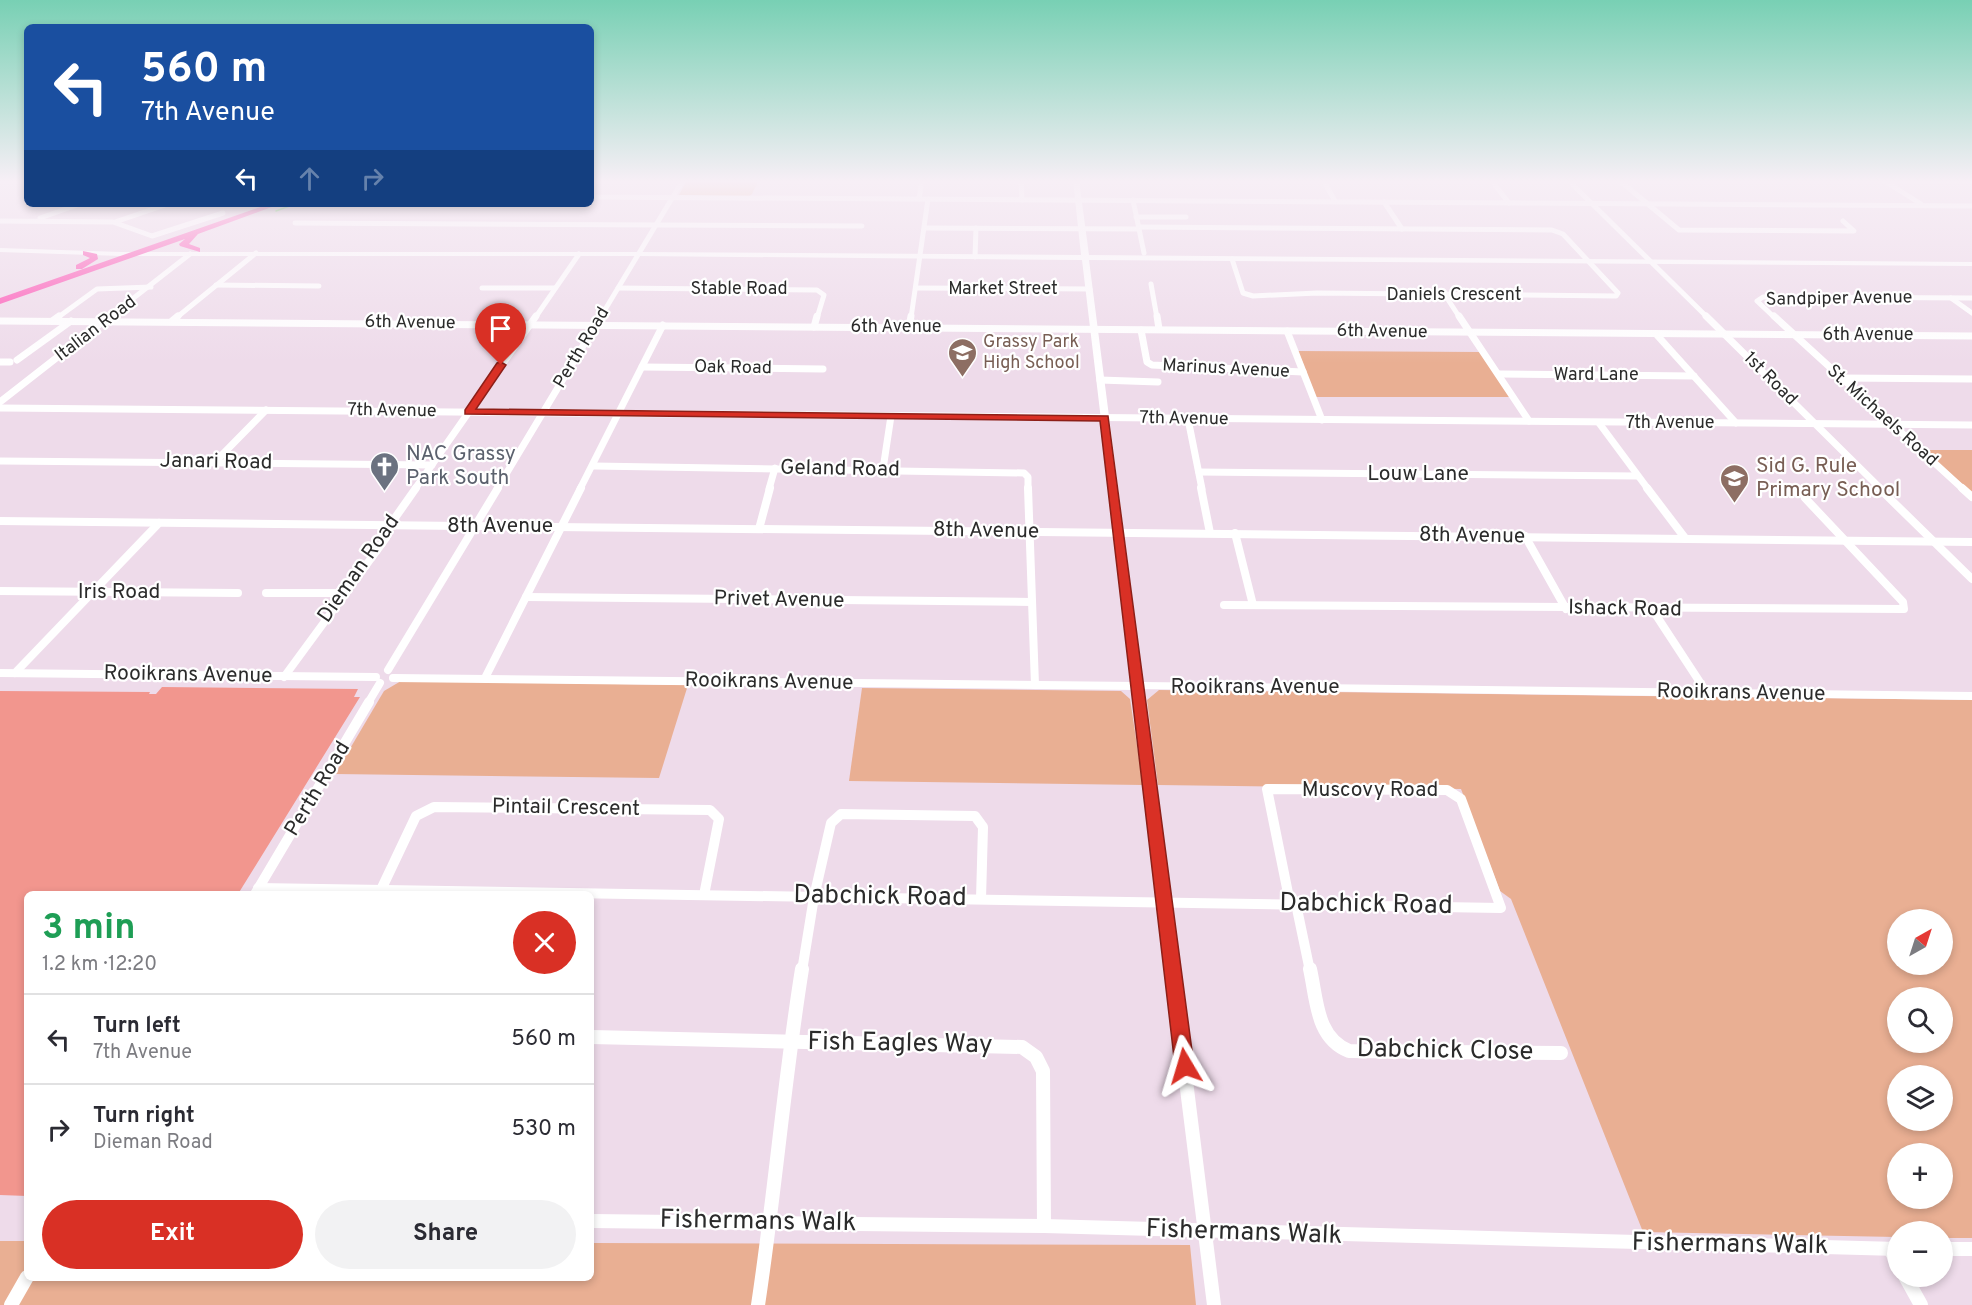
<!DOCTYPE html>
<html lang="en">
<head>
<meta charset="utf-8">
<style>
	:root { --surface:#fff; --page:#f2f2f3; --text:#2b2b33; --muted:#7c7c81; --line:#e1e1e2; --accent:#d93025 }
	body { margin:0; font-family:Overpass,sans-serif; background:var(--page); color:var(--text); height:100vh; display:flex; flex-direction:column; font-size:22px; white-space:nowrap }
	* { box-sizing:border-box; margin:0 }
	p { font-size:20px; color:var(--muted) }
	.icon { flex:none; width:33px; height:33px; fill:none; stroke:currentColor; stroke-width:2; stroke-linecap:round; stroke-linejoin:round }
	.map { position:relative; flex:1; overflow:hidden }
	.side { position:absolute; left:24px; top:891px; width:570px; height:390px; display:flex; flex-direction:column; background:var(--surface); border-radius:9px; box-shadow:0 3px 9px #0003 }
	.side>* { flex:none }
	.top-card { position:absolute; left:24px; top:24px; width:570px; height:183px; border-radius:9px; box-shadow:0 3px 9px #0003; background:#1a4fa0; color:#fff; overflow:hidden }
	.needle { width:39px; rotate:39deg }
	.fabs { position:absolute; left:1887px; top:909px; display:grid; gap:12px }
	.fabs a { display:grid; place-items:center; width:66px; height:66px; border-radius:50%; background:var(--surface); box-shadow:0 3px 9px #0003; font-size:30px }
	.pin { position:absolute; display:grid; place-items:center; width:51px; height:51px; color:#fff; margin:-62px -26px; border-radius:50% 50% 50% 0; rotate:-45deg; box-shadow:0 0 6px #0007 }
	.pin .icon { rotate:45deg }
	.me { position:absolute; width:66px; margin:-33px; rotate:353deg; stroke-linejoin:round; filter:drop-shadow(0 0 4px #0008) }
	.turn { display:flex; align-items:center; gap:21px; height:126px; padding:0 18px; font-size:27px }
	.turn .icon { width:78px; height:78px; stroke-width:2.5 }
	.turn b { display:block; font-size:42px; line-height:51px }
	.lanes { display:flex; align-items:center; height:57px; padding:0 18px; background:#0003; justify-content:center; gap:30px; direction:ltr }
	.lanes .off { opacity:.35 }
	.round { display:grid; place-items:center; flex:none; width:63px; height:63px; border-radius:32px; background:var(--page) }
	.overview { display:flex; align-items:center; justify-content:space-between; height:102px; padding:0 18px }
	h1 { font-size:36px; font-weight:700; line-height:45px; color:#1e9e55 }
	.button { display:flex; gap:12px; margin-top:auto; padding:12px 18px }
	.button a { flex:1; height:69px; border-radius:36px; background:var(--accent); color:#fff; font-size:24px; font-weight:700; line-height:69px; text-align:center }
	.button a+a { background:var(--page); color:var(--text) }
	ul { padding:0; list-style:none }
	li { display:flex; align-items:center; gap:18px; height:90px; padding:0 18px; border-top:2px solid var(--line) }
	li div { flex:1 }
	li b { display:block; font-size:22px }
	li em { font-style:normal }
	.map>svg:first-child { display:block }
</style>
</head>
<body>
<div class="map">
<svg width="1972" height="1305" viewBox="0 0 1972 1305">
	<rect width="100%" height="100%" fill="#eedbea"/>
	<g fill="#e9af93" fill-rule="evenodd">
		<polygon points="687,180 759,180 752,194 748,197 679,195"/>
		<polygon points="1298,351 1480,352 1510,397 1316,397"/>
		<polygon points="1924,450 1972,450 1972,493"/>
		<polygon points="401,681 688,685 659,778 335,774 384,691"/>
		<polygon points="862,688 1121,691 1130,699 1143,785 849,781"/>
		<path d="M1159,690l813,10v538h-29l-1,-6h-44l-1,5 -254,-5 -132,-333 -11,-8 -39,-102 -303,-4 -11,-85zM1898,920h44v44h-44zM1898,998h44v44h-44zM1898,1076h44v44h-44zM1898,1154h44v44h-44z"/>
		<polygon points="0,1241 27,1241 27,1278 591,1278 591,1243 1190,1245 1196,1305 0,1305"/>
	</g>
	<polygon fill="#f2968e" points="162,687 358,689 354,697 360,697 238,894 27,894 27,1196 0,1195 0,691 150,692 149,694 156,694"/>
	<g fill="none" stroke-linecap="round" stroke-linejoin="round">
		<polyline stroke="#70f965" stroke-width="1.5" points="276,211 295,204"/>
		<g stroke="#fff" stroke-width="5">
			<polyline points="1021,180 1022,200"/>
			<polyline points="1323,180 1335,201"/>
			<polyline points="1491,180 1509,203"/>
			<polyline points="1568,180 1708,318"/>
			<polyline points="1619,180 1679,230 1854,231 1843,221"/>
			<polyline points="1883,180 1921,204"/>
			<polyline points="1887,180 1972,181"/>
			<polyline points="591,197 1972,206"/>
			<polyline points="919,199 922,180"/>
			<polyline points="1133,200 1144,253"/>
			<polyline points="1384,202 1402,229"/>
			<polyline points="1136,217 1186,217"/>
			<polyline points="40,218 80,204"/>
			<polyline points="0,221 113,222 152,236 223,213"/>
			<polyline points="115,222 168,204"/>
			<polyline points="295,223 862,226"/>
			<polyline points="1139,227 1552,230 1563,234 1618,293 1616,296 1317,293 1253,296 1243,293 1232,259"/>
			<polyline points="925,228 1139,229"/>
			<polyline points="975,257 976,228"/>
			<polyline points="1151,284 1157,318"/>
			<polyline points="216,285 319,286"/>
			<polyline points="482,288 555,288"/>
			<polyline points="618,288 817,290 824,295 817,318"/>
			<polyline points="916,288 1090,289"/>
			<polyline points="1445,295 1460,318"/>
			<polyline points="1951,298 1972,313"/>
			<polyline points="57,318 97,289 151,287"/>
			<polyline points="108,318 190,254"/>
			<polyline points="176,318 256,253"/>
			<polyline points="535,318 579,254"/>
			<polyline points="600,318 683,180"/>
			<polyline points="911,318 928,199"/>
			<polyline points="1775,318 1757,301 1763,297 1972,298"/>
		</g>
		<g stroke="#fff" stroke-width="7">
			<polyline points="1157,316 1159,329"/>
			<polyline points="1459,316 1529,421"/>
			<polyline points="1706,316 1881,489"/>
			<polyline points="1774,316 1963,489"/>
			<polyline points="0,321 1972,336"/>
			<polyline points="52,321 59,316"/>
			<polyline points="172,321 178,316"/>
			<polyline points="814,327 817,316"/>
			<polyline points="909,328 911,316"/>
			<polyline points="1141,330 1147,362 1152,365 1303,372"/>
			<polyline points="1287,331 1322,420"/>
			<polyline points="1656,334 1736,423"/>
			<polyline points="17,360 71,321"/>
			<polyline points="0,362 10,362"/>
			<polyline points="642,367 823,369"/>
			<polyline points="1499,374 1694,376"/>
			<polyline points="1840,378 1972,379"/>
			<polyline points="1100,380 1158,382"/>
			<polyline points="0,402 110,316"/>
			<polyline points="0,408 1972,425"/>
			<polyline points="1188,419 1202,489"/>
			<polyline points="1599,423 1648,489"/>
			<polyline points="0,461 432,465"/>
			<polyline points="215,462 266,410"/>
			<polyline points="594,466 1024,473 1028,477 1028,489"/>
			<polyline points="883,469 891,416"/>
			<polyline points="1199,472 1637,476"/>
			<polyline points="415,489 536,316"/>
			<polyline points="497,489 601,316"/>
			<polyline points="580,489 663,325"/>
			<polyline points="769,489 775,468"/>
		</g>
		<g stroke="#fff" stroke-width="8">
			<polyline points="1028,488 1035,685"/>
			<polyline points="1201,488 1210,533"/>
			<polyline points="1647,488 1685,538"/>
			<polyline points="1879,488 1972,579"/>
			<polyline points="1962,488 1972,497"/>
			<polyline points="0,521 1972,542"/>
			<polyline points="759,529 770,488"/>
			<polyline points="1235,533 1253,605"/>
			<polyline points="1525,536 1566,609"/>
			<polyline points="0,591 238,593"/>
			<polyline points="266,593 346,593"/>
			<polyline points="526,597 1032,602"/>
			<polyline points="1224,605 1904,609 1903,602 1805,498"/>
			<polyline points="1652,609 1707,693"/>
			<polyline points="388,670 498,488"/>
			<polyline points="0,673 376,677"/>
			<polyline points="15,673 159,523"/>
			<polyline points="284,677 386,538 390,525 416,488"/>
			<polyline points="393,678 1137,686 1139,703"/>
			<polyline points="485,678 581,488"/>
			<polyline points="368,703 380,683"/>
		</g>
		<g stroke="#fff" stroke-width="10">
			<polyline points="1139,702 1172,971"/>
			<polyline points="258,888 1501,908 1461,799 1447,790 1267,789 1290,903"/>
			<polyline points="255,894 369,702"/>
			<polyline points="379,894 416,816 434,807 710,810 719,819 704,895"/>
			<polyline points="1296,904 1310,971"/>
			<polyline points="802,971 814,897 831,823 841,814 975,816 983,827 981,899"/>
		</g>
		<g stroke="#fff" stroke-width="14">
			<polyline points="1172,969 1214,1305"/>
			<path d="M1310,969c7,31 6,69 39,82l212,2"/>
			<polyline points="591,1037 1022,1047 1036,1057 1043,1071 1044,1226"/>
			<polyline points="591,1221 1044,1226 1898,1249"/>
			<polyline points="1890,1249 1898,1263"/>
			<polyline points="1942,1249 1972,1249"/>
			<polyline points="1905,1276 1921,1305"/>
			<polyline points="11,1305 27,1277"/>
			<path d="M758,1305c17,-112 26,-224 44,-336"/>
		</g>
		<polygon fill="#fff" fill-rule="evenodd" points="1073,180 1079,180 1089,255 1972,262 1972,266 1089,260 1143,682 1972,692 1972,700 1133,689 1082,260 638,256 121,256 0,252 0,248 121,252 638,252 1081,255"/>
		<g fill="#fd52b4" fill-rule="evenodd">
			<polygon points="269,204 280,204 198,234 189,244 200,248 200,252 180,246 179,244 185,239 0,304 0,298"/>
			<polygon points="83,251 97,254 98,259 82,269 76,269 76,265 90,258 83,255"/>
		</g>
	</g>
	<linearGradient id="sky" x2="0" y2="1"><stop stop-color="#78d0b4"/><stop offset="0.5" stop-color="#f7eff6"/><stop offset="1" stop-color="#f7eff6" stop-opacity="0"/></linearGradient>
	<rect width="1972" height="363" fill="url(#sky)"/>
	<polygon fill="#d93025" stroke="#8d1f18" stroke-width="1.5" points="501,362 506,365 476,409 1108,416 1194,1066 1191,1073 1185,1076 1178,1073 1175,1066 1100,421 465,414 465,410 497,363"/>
	<defs>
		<symbol id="school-pin" viewBox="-11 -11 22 30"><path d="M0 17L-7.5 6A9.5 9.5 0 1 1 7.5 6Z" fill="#8d6e63" stroke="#fff"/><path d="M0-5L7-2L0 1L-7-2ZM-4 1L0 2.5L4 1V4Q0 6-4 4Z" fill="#fff"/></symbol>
		<symbol id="church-pin" viewBox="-11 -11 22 30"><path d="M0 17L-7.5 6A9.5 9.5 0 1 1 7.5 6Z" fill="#6b7280" stroke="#fff"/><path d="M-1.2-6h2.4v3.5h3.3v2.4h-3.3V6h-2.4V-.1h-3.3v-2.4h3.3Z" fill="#fff"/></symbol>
	</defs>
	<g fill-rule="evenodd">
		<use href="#school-pin" x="946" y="336" width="33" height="45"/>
		<use href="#church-pin" x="368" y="450" width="33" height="45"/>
		<use href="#school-pin" x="1718" y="462" width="33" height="45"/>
	</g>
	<g text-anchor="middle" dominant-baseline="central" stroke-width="4.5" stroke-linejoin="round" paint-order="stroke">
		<g font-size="18" fill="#2b2b2b" stroke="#fff">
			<text x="739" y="289">Stable Road</text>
			<text x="1003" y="289">Market Street</text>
			<text x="1454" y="295">Daniels Crescent</text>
			<text transform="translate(1839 299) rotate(-1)">Sandpiper Avenue</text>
			<text transform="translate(410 323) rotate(1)">6th Avenue</text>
			<text x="896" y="327">6th Avenue</text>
			<text transform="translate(96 329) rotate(-37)">Italian Road</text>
			<text transform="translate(1382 332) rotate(1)">6th Avenue</text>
			<text x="1868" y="335">6th Avenue</text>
			<text transform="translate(582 348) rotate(-59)">Perth Road</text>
			<text transform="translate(733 368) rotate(1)">Oak Road</text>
			<text transform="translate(1226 369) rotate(3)">Marinus Avenue</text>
			<text x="1596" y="375">Ward Lane</text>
			<text transform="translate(1770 379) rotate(45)">1st Road</text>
			<text transform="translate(392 411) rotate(1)">7th Avenue</text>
			<text transform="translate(1882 416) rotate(42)">St. Michaels Road</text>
			<text transform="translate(1184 419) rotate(1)">7th Avenue</text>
			<text x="1670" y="423">7th Avenue</text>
		</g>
		<g font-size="18" fill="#785e54" stroke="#fff" text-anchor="start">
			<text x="983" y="342">Grassy Park<tspan x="983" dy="21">High School</tspan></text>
		</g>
		<g font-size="21" fill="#5b616d" stroke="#fff" text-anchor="start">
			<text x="406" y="454">NAC Grassy<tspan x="406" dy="24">Park South</tspan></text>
		</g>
		<g font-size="21" fill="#2b2b2b" stroke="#fff">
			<text transform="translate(216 462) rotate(1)">Janari Road</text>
			<text transform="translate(840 469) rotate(1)">Geland Road</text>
			<text x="1418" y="474">Louw Lane</text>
			<text x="500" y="526">8th Avenue</text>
			<text transform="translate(986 531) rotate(1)">8th Avenue</text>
			<text transform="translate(1472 536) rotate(1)">8th Avenue</text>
			<text transform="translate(359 569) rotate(-55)">Dieman Road</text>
			<text x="119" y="592">Iris Road</text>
			<text transform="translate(779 600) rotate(1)">Privet Avenue</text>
			<text transform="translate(1625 609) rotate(1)">Ishack Road</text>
			<text transform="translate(188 675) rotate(1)">Rooikrans Avenue</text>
			<text transform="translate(769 682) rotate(1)">Rooikrans Avenue</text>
			<text x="1255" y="687">Rooikrans Avenue</text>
			<text transform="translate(1741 693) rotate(1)">Rooikrans Avenue</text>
			<text transform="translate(318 789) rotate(-59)">Perth Road</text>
			<text x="1370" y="790">Muscovy Road</text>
			<text transform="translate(566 808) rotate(1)">Pintail Crescent</text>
		</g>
		<g font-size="21" fill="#785e54" stroke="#fff" text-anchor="start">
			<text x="1756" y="466">Sid G. Rule<tspan x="1756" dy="24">Primary School</tspan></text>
		</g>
		<g font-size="26" fill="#2b2b2b" stroke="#fff">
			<text transform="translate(880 897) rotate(1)">Dabchick Road</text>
			<text transform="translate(1366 905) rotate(1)">Dabchick Road</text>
			<text transform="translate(900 1044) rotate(1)">Fish Eagles Way</text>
			<text transform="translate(1445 1051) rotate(1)">Dabchick Close</text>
			<text transform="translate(758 1222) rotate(1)">Fishermans Walk</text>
			<text transform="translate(1244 1233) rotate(2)">Fishermans Walk</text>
			<text transform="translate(1730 1245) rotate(1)">Fishermans Walk</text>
		</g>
	</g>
</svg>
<div class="fabs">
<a><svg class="needle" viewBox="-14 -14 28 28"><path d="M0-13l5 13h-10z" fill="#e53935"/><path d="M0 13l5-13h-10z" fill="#7c7c81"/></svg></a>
<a><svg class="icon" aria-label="search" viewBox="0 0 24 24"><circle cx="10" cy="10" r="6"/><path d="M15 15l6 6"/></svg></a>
<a><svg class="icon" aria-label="layers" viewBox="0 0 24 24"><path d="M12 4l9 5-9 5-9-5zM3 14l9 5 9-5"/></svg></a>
<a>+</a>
<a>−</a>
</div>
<div class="pin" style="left:501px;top:365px;background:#d93025"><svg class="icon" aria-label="arrive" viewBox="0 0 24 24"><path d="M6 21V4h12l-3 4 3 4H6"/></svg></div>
<svg class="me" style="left:1185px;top:1066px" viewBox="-20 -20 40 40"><path d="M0-17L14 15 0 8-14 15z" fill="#d93025" stroke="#fff" stroke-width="4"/></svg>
<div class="top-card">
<div class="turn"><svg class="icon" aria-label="left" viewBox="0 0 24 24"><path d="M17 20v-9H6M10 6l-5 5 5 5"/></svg><div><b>560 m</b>7th Avenue</div></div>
<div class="lanes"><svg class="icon" aria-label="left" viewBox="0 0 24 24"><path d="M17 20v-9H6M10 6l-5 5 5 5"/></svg><svg class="icon off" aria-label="ahead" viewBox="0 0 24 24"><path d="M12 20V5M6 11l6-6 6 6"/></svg><svg class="icon off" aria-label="right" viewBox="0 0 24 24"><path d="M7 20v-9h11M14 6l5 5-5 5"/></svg></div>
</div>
<section class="side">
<div class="overview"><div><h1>3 min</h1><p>1.2 km · 12:20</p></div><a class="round" style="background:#d93025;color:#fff"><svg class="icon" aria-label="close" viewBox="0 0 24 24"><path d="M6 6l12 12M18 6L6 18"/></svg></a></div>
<ul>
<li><svg class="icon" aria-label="left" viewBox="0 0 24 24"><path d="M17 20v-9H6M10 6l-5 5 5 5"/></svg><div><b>Turn left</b><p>7th Avenue</p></div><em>560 m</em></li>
<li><svg class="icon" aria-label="right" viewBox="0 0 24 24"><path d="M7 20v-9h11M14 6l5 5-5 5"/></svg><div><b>Turn right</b><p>Dieman Road</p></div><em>530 m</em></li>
</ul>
<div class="button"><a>Exit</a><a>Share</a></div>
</section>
</div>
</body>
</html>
